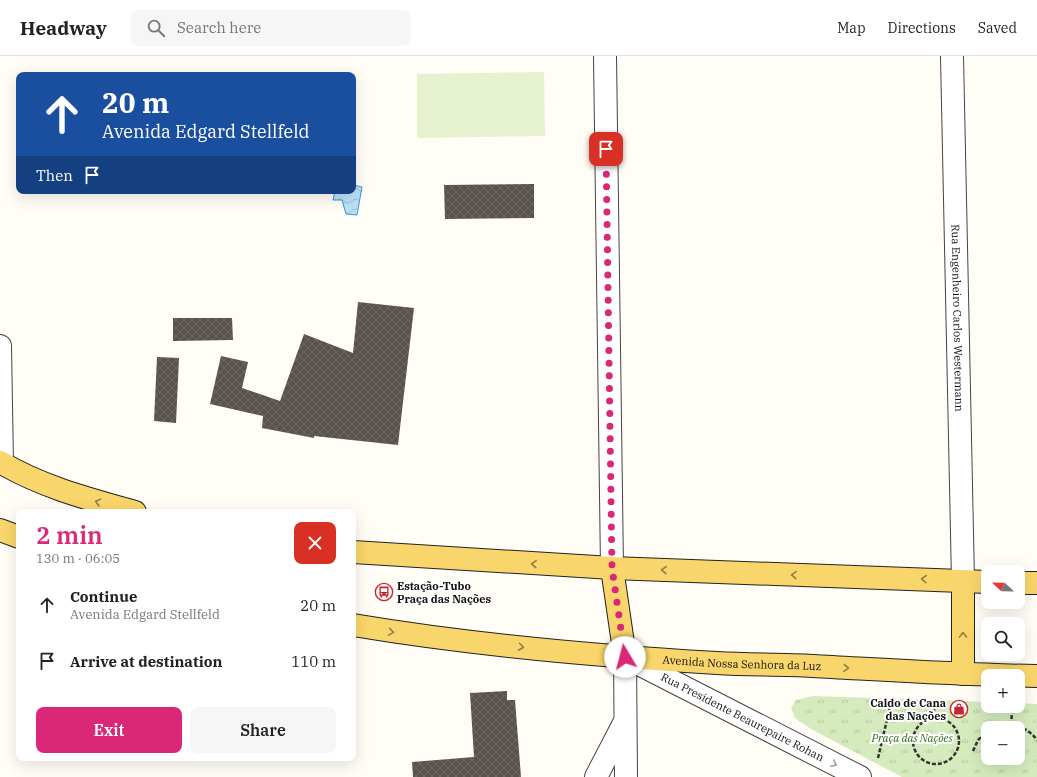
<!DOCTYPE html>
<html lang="en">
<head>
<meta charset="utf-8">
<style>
	:root { --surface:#fff; --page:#f6f6f6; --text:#222; --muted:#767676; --line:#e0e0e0; --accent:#db2777 }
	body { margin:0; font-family:"IBM Plex Serif",serif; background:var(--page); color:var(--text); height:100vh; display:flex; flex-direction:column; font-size:15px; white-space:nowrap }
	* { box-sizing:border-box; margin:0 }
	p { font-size:13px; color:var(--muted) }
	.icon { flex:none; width:22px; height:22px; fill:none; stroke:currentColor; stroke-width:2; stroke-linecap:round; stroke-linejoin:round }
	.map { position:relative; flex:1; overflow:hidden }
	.drawer { position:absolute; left:16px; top:453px; width:340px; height:252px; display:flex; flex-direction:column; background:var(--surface); border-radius:8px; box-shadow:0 4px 16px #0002 }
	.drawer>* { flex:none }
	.top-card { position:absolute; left:16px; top:16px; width:340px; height:122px; border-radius:8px; box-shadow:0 4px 16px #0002; background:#1a4fa0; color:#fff; overflow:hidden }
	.needle { width:26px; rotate:292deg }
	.controls { position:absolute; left:981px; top:509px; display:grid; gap:8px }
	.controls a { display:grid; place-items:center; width:44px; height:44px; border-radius:8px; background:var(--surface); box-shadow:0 4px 16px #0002; font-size:20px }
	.pin { position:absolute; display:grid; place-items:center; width:34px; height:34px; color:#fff; margin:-17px; border-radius:8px; box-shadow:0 2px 6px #0006 }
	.me { position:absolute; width:44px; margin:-22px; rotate:352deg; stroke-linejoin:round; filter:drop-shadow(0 0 3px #0008) }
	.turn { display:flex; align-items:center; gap:14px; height:84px; padding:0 20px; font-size:18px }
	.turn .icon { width:52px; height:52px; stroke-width:2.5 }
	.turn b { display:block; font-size:28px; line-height:34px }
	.then { display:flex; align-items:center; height:38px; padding:0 20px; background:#0003; gap:8px; font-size:15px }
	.round { display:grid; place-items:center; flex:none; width:42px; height:42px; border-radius:8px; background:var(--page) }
	.head { display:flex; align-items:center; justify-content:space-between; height:68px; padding:0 20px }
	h1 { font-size:24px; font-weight:600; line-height:30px; color:var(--accent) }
	.primary-button { display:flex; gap:8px; margin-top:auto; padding:8px 20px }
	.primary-button a { flex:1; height:46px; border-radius:8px; background:var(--accent); color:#fff; font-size:16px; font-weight:600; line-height:46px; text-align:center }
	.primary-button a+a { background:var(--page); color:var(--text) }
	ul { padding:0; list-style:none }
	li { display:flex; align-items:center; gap:12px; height:56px; padding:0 20px }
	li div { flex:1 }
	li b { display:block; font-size:15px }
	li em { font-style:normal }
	header { display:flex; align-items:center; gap:24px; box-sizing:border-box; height:56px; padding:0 20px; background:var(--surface); border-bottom:1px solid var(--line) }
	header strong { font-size:19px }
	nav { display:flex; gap:22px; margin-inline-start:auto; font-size:14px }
	.search { width:280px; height:36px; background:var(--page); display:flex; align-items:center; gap:10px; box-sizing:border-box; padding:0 14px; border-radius:8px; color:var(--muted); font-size:15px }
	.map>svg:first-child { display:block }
</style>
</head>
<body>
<header>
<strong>Headway</strong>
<div class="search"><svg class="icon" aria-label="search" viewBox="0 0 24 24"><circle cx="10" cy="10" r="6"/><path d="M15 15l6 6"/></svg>Search here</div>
<nav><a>Map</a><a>Directions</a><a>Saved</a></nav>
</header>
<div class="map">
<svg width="1037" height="721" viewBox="0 0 1037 721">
	<defs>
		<pattern id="park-tufts" width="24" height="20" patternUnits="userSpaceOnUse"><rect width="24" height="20" fill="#d5ebbd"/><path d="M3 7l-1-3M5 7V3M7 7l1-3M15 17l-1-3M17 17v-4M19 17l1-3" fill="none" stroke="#b6c8a1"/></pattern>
		<pattern id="water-waves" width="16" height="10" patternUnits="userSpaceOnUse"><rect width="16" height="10" fill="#b9e0f7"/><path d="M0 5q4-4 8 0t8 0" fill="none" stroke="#9ebfd3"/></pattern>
		<pattern id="building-cross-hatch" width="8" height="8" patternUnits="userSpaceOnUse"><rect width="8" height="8" fill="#5a524d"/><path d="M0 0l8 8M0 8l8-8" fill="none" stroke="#6d6662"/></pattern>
	</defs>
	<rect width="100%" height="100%" fill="#fffdf5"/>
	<path fill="url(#park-tufts)" fill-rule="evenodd" d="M813,640l175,6v4h30v-3l19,1v73h-135l-91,-48 -16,-11 -4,-10 5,-8zM988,672h30v30h-30z"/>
	<polygon fill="#e6f2cf" points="544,16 545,80 417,82 417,18"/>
	<polygon fill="url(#water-waves)" stroke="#3f96cf" points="353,129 362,131 357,159 346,158 342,144 333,144 335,135 353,135"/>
	<g fill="url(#building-cross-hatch)">
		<polygon points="534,128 534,162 445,163 444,129"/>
		<polygon points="358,246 414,252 398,389 314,380 314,382 262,372 263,360 210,348 221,300 248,306 242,332 280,345 304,278 353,297"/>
		<polygon points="173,262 232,262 233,284 173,285"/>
		<polygon points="157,301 179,302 176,367 154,365"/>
		<polygon points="507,635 507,644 515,644 521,721 413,721 412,706 474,701 470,637"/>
	</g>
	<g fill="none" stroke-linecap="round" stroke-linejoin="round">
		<defs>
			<g id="minor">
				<polyline points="605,0 612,512"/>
				<path id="s1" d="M952,0l11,525"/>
				<polyline points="0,290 2,408"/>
				<polyline points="596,721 624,667"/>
				<path id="s2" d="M626,721l-1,-120 235,120"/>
			</g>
			<g id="major">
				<path d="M0,406c42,25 89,37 135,50"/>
				<polyline points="0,474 19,481"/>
				<polyline points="353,496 612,512 988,526"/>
				<polyline points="612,512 625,601"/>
				<polyline points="963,525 963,618"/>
				<polyline points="1018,527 1037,527"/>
				<path id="s3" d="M353,569c120,20 242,31 364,38 32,2 64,1 96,3 75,4 149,9 224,10"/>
			</g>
		</defs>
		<use href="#minor" stroke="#444" stroke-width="24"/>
		<use href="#major" stroke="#222" stroke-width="24"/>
		<g stroke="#333" stroke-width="2.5" stroke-dasharray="4 2" stroke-linecap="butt">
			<circle cx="936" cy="685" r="23"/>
			<polyline points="934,662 934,653"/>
			<polyline points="1011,669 1012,656"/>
			<path d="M994,672c15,-7 33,-2 43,12"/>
			<polyline points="973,695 978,684 988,675"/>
			<polyline points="878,702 890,651"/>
		</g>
		<use href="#minor" stroke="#fff" stroke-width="22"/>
		<use href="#major" stroke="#f9d66b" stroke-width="22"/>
	</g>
	<defs><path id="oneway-chevron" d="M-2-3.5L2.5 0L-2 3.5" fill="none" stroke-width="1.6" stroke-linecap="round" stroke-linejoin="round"/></defs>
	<g stroke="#917d42">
		<use href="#oneway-chevron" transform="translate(98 446) rotate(-165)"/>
		<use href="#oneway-chevron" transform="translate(534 508) rotate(-177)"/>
		<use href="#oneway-chevron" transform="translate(664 514) rotate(-178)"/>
		<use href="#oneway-chevron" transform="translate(794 519) rotate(-178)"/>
		<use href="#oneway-chevron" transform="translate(924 523) rotate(-178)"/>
		<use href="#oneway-chevron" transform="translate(391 576) rotate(9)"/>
		<use href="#oneway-chevron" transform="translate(963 579) rotate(-90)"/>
		<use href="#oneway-chevron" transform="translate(521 591) rotate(7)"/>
		<use href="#oneway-chevron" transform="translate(846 612) rotate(3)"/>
	</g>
	<use stroke="#a0a0a0" href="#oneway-chevron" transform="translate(834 708) rotate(27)"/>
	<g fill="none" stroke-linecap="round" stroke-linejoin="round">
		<polyline stroke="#db2777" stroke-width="7" stroke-dasharray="0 12.6" points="606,93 612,512 625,601"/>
	</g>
	<defs>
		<symbol id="bus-ring" viewBox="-11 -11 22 22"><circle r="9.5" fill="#fff" stroke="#c4262e" stroke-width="1.5"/><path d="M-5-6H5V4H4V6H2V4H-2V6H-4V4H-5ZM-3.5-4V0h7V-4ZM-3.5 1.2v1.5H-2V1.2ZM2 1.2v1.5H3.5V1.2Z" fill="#c4262e"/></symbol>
		<symbol id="shop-ring" viewBox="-11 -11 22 22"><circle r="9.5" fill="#fff" stroke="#c4262e" stroke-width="1.5"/><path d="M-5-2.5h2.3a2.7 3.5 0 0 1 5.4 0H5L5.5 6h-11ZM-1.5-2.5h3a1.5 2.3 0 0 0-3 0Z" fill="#c4262e"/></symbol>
	</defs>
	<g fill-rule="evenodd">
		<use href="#bus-ring" x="374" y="526" width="20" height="20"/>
		<use href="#shop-ring" x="949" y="643" width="20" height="20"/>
	</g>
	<g text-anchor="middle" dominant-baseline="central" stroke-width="4" stroke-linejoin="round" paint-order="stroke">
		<g font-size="11" fill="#111" stroke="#fff">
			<text stroke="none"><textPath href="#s1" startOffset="262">Rua Engenheiro Carlos Westermann</textPath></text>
			<text stroke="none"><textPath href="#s3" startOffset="391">Avenida Nossa Senhora da Luz</textPath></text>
			<text stroke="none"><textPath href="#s2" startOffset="252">Rua Presidente Beaurepaire Rohan</textPath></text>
		</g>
		<g font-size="11" font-weight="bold" fill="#111" stroke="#fff" text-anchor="start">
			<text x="397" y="530">Estação-Tubo<tspan x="397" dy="13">Praça das Nações</tspan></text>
			<text x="946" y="647" text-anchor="end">Caldo de Cana<tspan x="946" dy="13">das Nações</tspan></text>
		</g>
		<g font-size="11" font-style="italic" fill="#2f6b1f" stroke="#fff">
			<text x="912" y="682">Praça das Nações</text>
		</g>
	</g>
</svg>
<div class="controls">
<a><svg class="needle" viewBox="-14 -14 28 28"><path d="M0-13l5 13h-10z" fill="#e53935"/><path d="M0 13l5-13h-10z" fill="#767676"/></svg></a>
<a><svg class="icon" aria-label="search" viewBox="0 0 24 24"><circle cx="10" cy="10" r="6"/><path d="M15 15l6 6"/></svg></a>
<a>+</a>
<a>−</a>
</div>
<div class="pin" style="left:606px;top:93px;background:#d93025"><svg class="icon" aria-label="arrive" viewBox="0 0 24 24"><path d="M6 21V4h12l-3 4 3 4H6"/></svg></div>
<svg class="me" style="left:625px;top:601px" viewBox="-20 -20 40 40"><circle r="19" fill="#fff"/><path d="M0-13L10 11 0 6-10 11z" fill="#db2777"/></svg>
<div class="top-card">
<div class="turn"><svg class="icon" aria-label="ahead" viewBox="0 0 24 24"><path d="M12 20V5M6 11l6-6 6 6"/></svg><div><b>20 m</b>Avenida Edgard Stellfeld</div></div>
<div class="then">Then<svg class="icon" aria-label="arrive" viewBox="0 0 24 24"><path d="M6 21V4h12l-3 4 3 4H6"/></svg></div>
</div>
<section class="drawer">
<div class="head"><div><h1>2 min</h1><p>130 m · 06:05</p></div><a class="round" style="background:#d93025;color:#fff"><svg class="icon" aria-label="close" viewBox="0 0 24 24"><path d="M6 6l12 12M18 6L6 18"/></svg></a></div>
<ul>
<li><svg class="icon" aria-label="ahead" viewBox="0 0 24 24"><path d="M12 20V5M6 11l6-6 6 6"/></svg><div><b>Continue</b><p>Avenida Edgard Stellfeld</p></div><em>20 m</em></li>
<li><svg class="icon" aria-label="arrive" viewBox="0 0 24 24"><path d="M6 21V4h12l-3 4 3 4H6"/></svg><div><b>Arrive at destination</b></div><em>110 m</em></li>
</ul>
<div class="primary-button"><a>Exit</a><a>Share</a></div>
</section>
</div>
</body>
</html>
